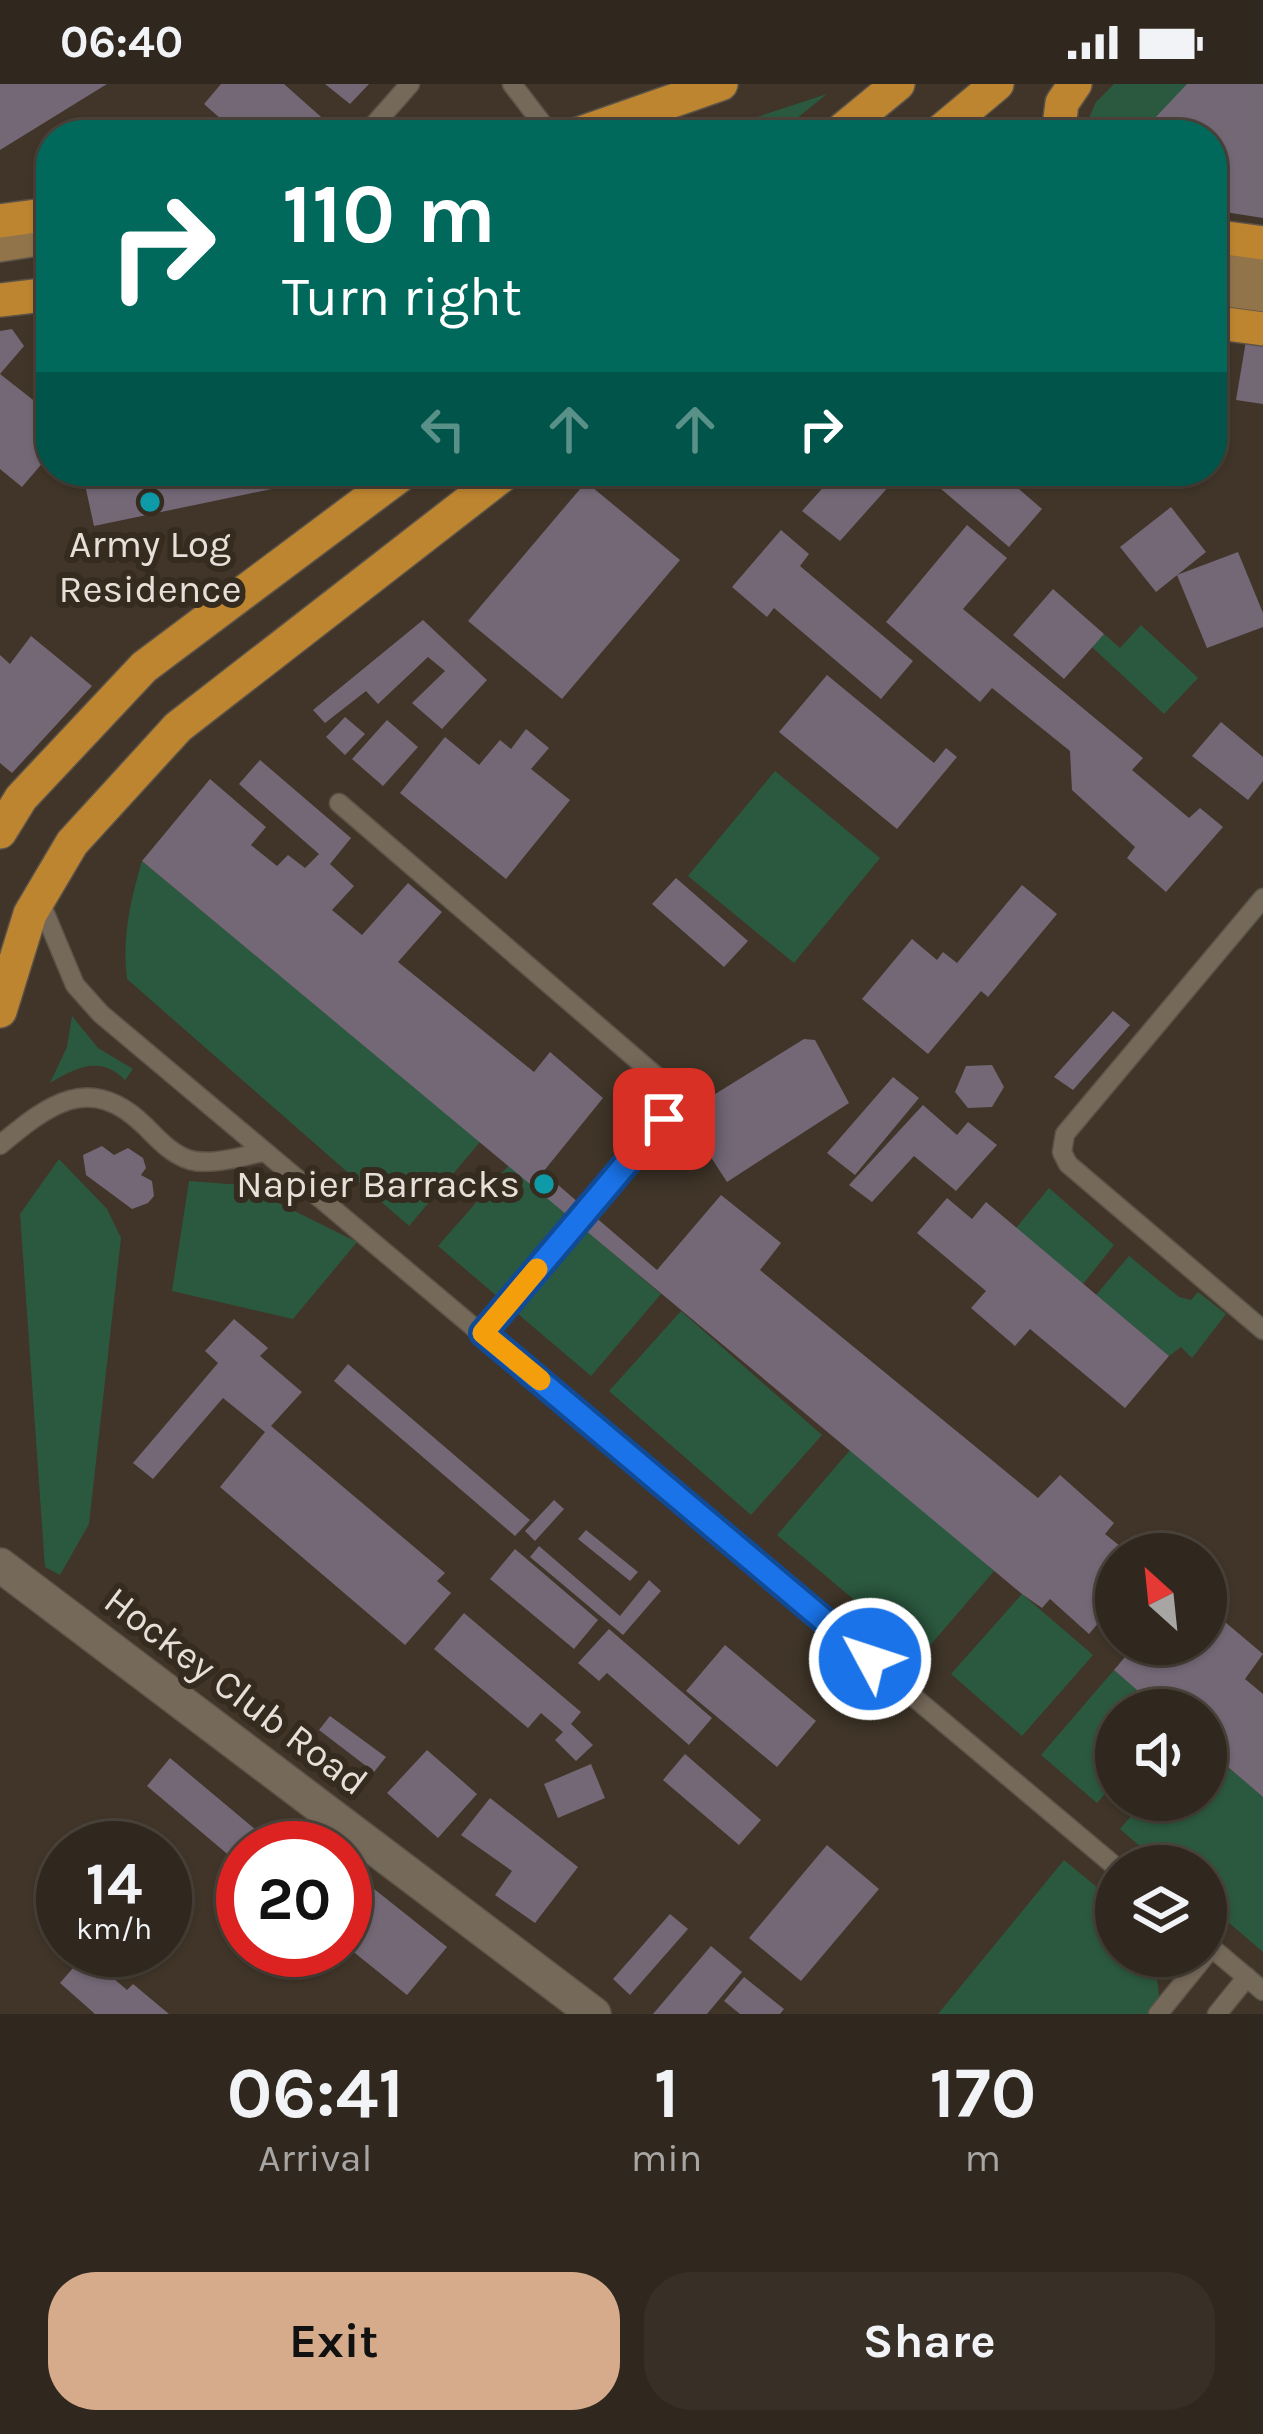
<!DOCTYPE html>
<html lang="en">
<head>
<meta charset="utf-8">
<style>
	:root { --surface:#30281e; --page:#383027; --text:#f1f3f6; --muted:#a8a6a4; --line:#4b443c; --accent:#d6ab8b }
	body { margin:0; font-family:Karla,sans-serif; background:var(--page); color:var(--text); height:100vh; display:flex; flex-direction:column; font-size:45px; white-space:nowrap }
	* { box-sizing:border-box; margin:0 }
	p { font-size:39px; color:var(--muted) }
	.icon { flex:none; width:66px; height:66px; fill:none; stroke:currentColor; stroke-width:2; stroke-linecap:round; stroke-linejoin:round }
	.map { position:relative; height:1930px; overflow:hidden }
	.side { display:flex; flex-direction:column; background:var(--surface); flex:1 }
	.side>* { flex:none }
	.top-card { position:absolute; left:36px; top:36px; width:1191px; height:366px; border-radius:48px; box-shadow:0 3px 9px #0004,0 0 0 3px var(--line); background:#00695c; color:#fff; overflow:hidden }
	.needle { width:78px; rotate:333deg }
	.buttons { position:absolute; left:1095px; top:1449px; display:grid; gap:24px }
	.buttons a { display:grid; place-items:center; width:132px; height:132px; border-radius:50%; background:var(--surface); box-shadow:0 3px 9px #0004,0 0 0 3px var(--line); font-size:60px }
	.speed { position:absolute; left:36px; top:1737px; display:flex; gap:24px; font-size:60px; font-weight:700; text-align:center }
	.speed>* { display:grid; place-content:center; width:156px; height:156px; border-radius:50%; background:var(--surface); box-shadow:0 3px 9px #0004,0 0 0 3px var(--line); line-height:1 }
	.speed small { font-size:30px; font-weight:400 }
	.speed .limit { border:18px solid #d22; background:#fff; color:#111 }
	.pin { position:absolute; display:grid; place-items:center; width:102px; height:102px; color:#fff; margin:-51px; border-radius:24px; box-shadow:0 6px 18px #0006 }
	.me { position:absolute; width:132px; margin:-66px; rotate:310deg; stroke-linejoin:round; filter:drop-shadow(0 0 9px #0008) }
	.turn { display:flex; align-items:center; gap:42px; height:252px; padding:0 48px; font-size:54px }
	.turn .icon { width:156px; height:156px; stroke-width:2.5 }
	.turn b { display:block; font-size:84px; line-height:102px }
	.lanes { display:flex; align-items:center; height:114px; padding:0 48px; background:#0003; justify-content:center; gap:60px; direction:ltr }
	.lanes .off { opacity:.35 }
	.eta { display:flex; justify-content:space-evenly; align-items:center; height:204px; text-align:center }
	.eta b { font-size:72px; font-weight:700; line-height:84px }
	.primary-button { display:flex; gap:24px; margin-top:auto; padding:24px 48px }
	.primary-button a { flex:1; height:138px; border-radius:48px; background:var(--accent); color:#111; font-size:48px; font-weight:700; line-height:138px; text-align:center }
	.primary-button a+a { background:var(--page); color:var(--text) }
	.status { display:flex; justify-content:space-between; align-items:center; height:84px; padding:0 60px; background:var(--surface); direction:ltr }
	.status svg { height:33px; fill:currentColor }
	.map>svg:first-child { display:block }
</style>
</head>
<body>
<div class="status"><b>06:40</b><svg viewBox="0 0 49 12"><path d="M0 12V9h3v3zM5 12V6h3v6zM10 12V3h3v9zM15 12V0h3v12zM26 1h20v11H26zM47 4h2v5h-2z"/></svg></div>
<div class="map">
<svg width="1263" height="1930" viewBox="0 0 1263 1930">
	<rect width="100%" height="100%" fill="#403528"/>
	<g fill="#2b593f">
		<polygon points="1114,0 1189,0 1139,51 1087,51 1084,45 1096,18"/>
		<polygon points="827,10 776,51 702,51"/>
		<polygon points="1141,541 1198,594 1164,630 1092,563 1104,550 1120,564"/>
		<polygon points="775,687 880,774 794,879 688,792"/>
		<path d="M142,777l338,281 -71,84 -282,-247c-5,-42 3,-77 15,-118z"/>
		<path d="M72,932l26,32 35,21 -8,11c-24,-25 -49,-13 -75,3l17,-36z"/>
		<polygon points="59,1075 107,1125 121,1154 89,1440 60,1491 45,1483 20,1130"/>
		<polygon points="509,1081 661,1210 591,1292 438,1162"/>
		<polygon points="189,1097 242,1101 357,1158 293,1235 172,1207"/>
		<polygon points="1049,1104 1114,1161 1083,1200 1016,1144"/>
		<polygon points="1129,1172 1179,1213 1191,1216 1198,1208 1226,1230 1192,1274 1181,1263 1169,1272 1096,1211"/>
		<polygon points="681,1227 822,1351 751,1431 609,1307"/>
		<polygon points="851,1365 994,1487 921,1572 777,1451"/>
		<polygon points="1022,1510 1093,1571 1022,1652 951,1590"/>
		<polygon points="1114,1586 1160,1626 1116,1626 1116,1697 1097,1719 1041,1671"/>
		<polygon points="1206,1664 1263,1713 1263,1868 1206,1819 1206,1782 1163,1782 1120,1745 1145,1716 1206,1716"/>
		<polygon points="1064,1776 1116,1819 1116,1872 1154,1872 1159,1911 1157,1930 938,1930"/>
	</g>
	<g fill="#746877">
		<polygon points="0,0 107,0 0,66"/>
		<polygon points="221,0 284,0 329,40 319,51 239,51 204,20"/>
		<polygon points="325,0 369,0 350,20"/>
		<polygon points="1187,0 1263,0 1263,134 1212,126 1212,51 1139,51"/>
		<polygon points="12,245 24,262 0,290 0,247"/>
		<polygon points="1247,251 1263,253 1263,320 1236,316"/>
		<polygon points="0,290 51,330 51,369 22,403 0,385"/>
		<polygon points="82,387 328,387 329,393 94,442"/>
		<polygon points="838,387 894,387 899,391 840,457 802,427"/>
		<polygon points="920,387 998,387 1042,425 1009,463"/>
		<polygon points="586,398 680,476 562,615 468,537"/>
		<polygon points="1171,423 1206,468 1156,508 1120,463"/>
		<polygon points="967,441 1007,474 963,525 1143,674 1132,686 1189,734 1200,724 1223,743 1166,808 1127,774 1135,763 1072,706 1070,667 992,604 980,618 886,538"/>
		<polygon points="781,446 809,470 800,482 913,577 881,615 774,524 767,533 732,503"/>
		<polygon points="1238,468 1263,529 1263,543 1207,564 1177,491"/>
		<polygon points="1053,505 1104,550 1064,595 1013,551"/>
		<polygon points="423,536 487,596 442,645 412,619 445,587 428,573 378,620 366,607 325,639 313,626"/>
		<polygon points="31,552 92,602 12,689 0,679 0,571 10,580"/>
		<polygon points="827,591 934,679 946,664 957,673 897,745 779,648"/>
		<polygon points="345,633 365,650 345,671 326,653"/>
		<polygon points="387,636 418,663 383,702 352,675"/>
		<polygon points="1221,638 1263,673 1263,697 1248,716 1192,672"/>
		<polygon points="526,645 549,664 531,685 570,716 506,795 400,709 445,653 479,681 500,656 511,665"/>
		<polygon points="260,676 351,754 330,780 354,802 332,826 362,851 408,799 442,828 398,878 534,988 550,968 603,1014 543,1088 657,1186 721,1111 781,1159 760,1186 1038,1414 1060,1391 1114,1439 1105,1450 1130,1470 1116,1470 1116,1518 1089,1550 1050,1515 1042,1524 1022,1510 142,777 210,695 266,743 251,761 277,782 288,771 305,784 319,770 239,700"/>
		<polygon points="676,794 748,857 724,883 652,820"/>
		<polygon points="1022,801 1057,830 988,913 981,907 928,970 862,915 912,855 937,876 943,868 957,879"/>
		<polygon points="1113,927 1130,941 1073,1006 1054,993"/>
		<polygon points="804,955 815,956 849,1019 727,1098 683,1030"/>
		<polygon points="992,981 1004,1003 992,1023 968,1024 955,1008 966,982"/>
		<polygon points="893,993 919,1014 855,1091 827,1069"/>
		<polygon points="923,1021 957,1051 968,1038 997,1061 956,1107 914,1072 872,1118 849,1101"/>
		<polygon points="102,1062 114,1071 128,1064 143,1074 146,1084 141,1091 152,1097 154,1112 148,1119 132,1125 86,1091 83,1071"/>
		<polygon points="947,1114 972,1135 986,1118 1169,1272 1125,1324 1030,1245 1015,1262 971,1224 986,1207 917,1149"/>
		<polygon points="234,1235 268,1264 260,1272 302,1308 271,1342 445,1489 437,1497 451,1509 405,1561 220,1403 265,1348 223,1314 153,1395 133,1379 218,1279 205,1267"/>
		<polygon points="348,1280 530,1436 515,1452 334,1297"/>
		<polygon points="554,1416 564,1425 535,1457 525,1447"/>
		<polygon points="586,1446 638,1488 630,1497 578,1455"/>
		<polygon points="539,1462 620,1532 649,1496 661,1507 623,1551 530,1473"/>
		<polygon points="515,1465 598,1536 574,1565 490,1495"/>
		<polygon points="1206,1522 1263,1570 1245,1595 1263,1610 1263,1713 1206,1664 1206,1626 1160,1626 1114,1586 1136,1560 1206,1560"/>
		<polygon points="464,1529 581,1628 571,1640 593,1661 576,1677 555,1656 563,1648 541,1629 528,1644 434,1565"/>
		<polygon points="609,1545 712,1634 689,1661 607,1589 599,1597 578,1579"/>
		<polygon points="725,1561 816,1637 777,1683 686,1607"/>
		<polygon points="330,1632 386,1673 374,1688 319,1646"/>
		<polygon points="427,1666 477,1710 438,1754 387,1709"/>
		<polygon points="685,1670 761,1736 739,1761 663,1696"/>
		<polygon points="170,1674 256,1746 232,1774 147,1702"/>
		<polygon points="591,1680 605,1714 558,1734 544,1700"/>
		<polygon points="490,1714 578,1783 535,1839 495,1811 512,1787 461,1751"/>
		<polygon points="827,1761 879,1805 801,1897 749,1854"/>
		<polygon points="354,1789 447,1863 407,1911 345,1861 345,1800"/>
		<polygon points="670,1830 688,1845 630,1911 613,1895"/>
		<polygon points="711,1862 742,1888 707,1930 653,1930"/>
		<polygon points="85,1870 127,1906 133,1900 169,1930 95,1930 60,1899"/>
		<polygon points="744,1893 784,1925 780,1930 740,1930 724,1917"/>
	</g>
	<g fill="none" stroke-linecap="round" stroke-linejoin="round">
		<defs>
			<g id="service">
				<polyline points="512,0 551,51"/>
				<polyline points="365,51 410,0"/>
				<polyline points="339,719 663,998 645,1019 664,1035 483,1248"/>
				<polyline points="1263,814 1065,1050 1062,1068 1068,1080 1263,1246"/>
				<polyline points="39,815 75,901 101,930 1116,1783"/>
				<path d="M0,1061c49,-41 90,-73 145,-19 13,13 26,28 45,34 22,6 51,-4 74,-8"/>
				<polyline points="1206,1859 1263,1907"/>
				<polyline points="1158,1930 1205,1872"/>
				<polyline points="1217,1930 1247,1893"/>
			</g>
			<polyline id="minor" points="0,1481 594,1930"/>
			<g id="secondary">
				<polyline points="0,161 51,153"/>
				<polyline points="1212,180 1263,188"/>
				<polyline points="1212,204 1263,211"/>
			</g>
			<g id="trunk">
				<polyline points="575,51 721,0"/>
				<polyline points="836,51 898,0"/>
				<polyline points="936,51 997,0"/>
				<polyline points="1058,51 1062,19 1075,0"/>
				<polyline points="0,137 51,130"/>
				<polyline points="1212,152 1263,159"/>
				<polyline points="0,216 51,210"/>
				<polyline points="1212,238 1263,245"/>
				<polyline points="0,748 21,714 144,583 406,387"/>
				<polyline points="0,927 30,830 72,759 178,643 508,387"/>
			</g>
		</defs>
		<use href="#service" stroke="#5c5348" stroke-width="21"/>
		<use href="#minor" stroke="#5c5348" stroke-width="36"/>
		<use href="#secondary" stroke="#5c5348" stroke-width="36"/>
		<use href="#trunk" stroke="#5c5348" stroke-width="36"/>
		<use href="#service" stroke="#75695a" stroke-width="18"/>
		<use href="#minor" stroke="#75695a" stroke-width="33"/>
		<use href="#secondary" stroke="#91744a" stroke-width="33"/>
		<use href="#trunk" stroke="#be8530" stroke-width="33"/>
	</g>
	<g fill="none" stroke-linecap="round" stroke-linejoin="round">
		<defs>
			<polyline id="route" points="664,1035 483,1249 870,1575"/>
		</defs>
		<use href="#route" stroke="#114b97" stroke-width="30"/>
		<use href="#route" stroke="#1a73e8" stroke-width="21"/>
		<polyline stroke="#f59e0b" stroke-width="21" points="537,1185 483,1249 540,1296"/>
	</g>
	<g fill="#0f9aa8" stroke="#352b1e" stroke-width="4.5">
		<circle cx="150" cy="418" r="12"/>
		<circle cx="544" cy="1100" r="12"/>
	</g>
	<g text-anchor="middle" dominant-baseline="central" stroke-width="12" stroke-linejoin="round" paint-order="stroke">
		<g font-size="39" fill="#e7e0d8" stroke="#352b1e">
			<text x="150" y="460">Army Log<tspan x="150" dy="45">Residence</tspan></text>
			<text x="520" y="1100" text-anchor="end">Napier Barracks</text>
		</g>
		<g font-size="39" fill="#e7e0d8" stroke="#352b1e">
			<text transform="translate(236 1607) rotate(37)">Hockey Club Road</text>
		</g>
	</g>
</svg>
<div class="buttons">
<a><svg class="needle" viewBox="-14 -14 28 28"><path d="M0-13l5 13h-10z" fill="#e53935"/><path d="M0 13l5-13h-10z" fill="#a8a6a4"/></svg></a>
<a><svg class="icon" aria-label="sound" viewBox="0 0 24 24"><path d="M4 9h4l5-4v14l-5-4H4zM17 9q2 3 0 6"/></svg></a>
<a><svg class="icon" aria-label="layers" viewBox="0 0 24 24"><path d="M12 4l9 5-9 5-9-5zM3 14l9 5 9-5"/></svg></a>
</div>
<div class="speed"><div>14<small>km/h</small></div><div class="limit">20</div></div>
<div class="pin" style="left:664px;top:1035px;background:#d93025"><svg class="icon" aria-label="arrive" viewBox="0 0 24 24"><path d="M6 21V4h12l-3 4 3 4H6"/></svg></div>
<svg class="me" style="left:870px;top:1575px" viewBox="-20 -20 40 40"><circle r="17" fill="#1a73e8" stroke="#fff" stroke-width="3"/><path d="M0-11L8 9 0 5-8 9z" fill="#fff"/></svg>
<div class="top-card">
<div class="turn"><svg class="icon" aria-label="right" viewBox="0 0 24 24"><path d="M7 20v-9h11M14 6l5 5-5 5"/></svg><div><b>110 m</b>Turn right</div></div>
<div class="lanes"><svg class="icon off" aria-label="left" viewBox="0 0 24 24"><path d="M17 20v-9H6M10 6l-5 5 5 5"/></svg><svg class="icon off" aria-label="ahead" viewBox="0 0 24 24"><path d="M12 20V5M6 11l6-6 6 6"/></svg><svg class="icon off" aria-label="ahead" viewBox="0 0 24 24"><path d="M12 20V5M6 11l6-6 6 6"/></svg><svg class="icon" aria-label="right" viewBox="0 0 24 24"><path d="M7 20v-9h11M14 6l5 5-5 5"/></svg></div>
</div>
</div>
<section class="side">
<div class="eta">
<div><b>06:41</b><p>Arrival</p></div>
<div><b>1</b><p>min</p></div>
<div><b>170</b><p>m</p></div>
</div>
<div class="primary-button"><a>Exit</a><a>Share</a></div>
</section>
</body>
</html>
